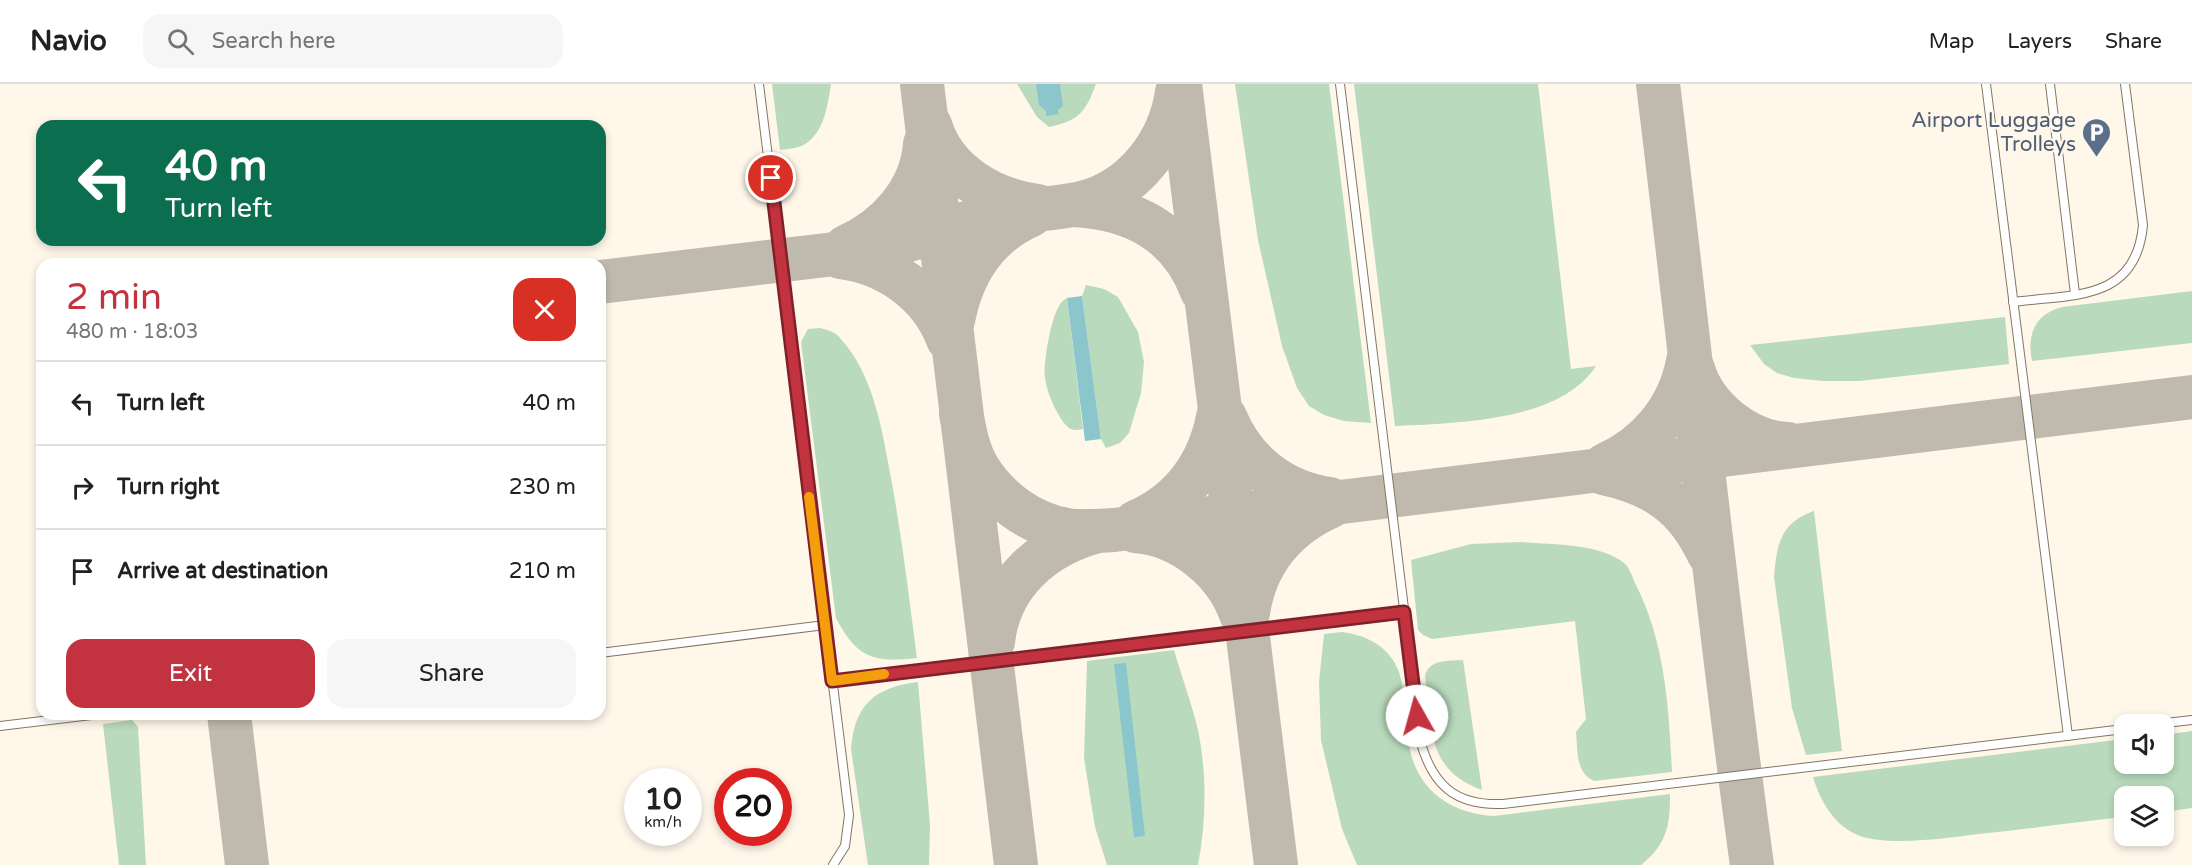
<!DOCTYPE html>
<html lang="en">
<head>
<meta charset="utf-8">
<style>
	:root { --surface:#fff; --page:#f6f6f6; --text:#202124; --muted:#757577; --line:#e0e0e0; --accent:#c3333f }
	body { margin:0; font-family:"Varela Round",sans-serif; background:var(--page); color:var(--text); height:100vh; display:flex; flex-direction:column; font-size:22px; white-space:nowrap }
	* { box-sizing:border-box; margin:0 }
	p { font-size:20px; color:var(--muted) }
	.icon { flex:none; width:33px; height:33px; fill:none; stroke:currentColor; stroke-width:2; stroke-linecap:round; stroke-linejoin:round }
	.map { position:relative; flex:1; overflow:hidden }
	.panel { position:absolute; left:36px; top:174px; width:570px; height:462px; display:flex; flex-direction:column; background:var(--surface); border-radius:18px; box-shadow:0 3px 9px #0003 }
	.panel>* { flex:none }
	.guide { position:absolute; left:36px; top:36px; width:570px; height:126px; border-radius:18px; box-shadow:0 3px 9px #0003; background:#0b6e4f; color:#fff; overflow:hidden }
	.controls { position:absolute; left:2114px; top:630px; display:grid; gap:12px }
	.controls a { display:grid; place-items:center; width:60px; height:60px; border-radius:12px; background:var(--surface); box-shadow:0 3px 9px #0003; font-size:30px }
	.speed { position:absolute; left:624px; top:684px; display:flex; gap:12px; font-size:30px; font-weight:700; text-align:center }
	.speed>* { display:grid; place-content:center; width:78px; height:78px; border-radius:50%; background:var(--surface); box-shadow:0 3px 9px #0003; line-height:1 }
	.speed small { font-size:15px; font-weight:400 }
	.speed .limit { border:9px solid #d22; background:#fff; color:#111 }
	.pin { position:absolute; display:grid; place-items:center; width:51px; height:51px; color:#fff; margin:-26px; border:3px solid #fff; border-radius:50%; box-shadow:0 2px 6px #0007 }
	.me { position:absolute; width:66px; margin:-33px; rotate:353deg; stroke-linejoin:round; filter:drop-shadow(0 0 4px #0008) }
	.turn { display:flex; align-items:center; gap:21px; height:126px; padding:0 30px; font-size:27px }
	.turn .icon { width:78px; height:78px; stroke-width:2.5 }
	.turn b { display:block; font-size:42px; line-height:51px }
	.round { display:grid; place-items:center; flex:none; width:63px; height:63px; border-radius:18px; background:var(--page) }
	.summary { display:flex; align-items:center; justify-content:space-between; height:102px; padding:0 30px }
	h1 { font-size:36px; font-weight:600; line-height:45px; color:var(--accent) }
	.button { display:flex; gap:12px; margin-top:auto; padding:12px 30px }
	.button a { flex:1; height:69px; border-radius:18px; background:var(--accent); color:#fff; font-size:24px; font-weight:600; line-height:69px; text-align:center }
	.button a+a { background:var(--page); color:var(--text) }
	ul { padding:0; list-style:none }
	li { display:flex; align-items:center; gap:18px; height:84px; padding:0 30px; border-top:2px solid var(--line) }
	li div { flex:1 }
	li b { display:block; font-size:22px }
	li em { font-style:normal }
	header { display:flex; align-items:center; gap:36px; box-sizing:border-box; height:84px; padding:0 30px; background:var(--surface); border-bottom:2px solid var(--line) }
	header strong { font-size:28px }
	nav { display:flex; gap:33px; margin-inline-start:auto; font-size:21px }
	.search { width:420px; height:54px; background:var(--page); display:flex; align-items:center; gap:15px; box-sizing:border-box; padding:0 21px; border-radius:18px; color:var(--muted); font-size:22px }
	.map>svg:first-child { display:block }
</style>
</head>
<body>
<header>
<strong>Navio</strong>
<div class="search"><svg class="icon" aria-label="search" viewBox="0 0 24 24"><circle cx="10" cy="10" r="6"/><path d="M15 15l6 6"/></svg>Search here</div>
<nav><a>Map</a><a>Layers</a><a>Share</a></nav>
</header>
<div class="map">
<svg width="2192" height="781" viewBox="0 0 2192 781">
	<rect width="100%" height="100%" fill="#fff7ea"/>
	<g fill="#b9dabc">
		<path d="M772,0h59c-3,19 -6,45 -23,58 -7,6 -19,7 -28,8z"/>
		<path d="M1017,0h79c-10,27 -17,37 -47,43l-12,-10z"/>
		<polygon points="1235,0 1329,0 1371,339 1344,337 1324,331 1309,322 1297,304 1282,262 1258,156"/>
		<path d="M1354,0h184l33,285 25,-3c-36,56 -141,57 -201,60z"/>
		<polygon points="1086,201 1104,205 1118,213 1138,248 1144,278 1141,309 1129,349 1120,359 1106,364 1101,355 1082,212"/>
		<path d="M2192,207v52l-160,18c-5,-27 2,-46 30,-54z"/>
		<path d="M1067,214l16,131c-5,1 -9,2 -14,-1 -11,-9 -23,-37 -24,-51 -2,-14 6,-57 13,-69 2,-5 5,-8 9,-10z"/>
		<polygon points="2005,233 2009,280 1860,297 1823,297 1794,294 1777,289 1764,280 1750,261"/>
		<path d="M820,244c7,2 16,4 20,10 34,37 42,92 51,140 11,59 18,120 26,180 -44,5 -60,0 -81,-40l-35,-276 7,-13z"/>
		<path d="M1814,427l28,240 -36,4 -14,-47 -18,-131c3,-33 6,-54 40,-66z"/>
		<path d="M1521,458c30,3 78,1 103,21 5,4 8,13 11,20 30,58 34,125 37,189l-78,9c-19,-9 -16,-30 -18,-49l10,-13 -11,-98 -143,18 -9,-4 -5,-5 -7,-70 60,-16z"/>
		<path d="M1342,548c25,3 48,15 57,40 8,25 5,53 11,78 9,42 43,64 84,66l176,-22c0,32 -3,50 -29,71h-284l-15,-36 -21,-89 -2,-58 5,-48z"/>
		<path d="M1174,566c8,28 19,57 25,85 8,43 7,87 -1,130h-91l-12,-38 -11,-69 3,-97z"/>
		<path d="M1463,576l19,130c-56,-20 -50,-63 -57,-114 4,-17 23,-15 38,-16z"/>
		<path d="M918,598l12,143 -1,40h-61l-17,-116c3,-44 24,-62 67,-67z"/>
		<polygon points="132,636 138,643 146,781 119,781 103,640"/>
		<path d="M2192,647v77l-29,4v-16h-39v21c-45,5 -91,11 -136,16 -36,4 -94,14 -128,3 -25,-9 -40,-35 -47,-59l311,-38v25h39v-29z"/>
	</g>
	<g fill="#8bc6cc">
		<polygon points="1036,0 1060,0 1063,22 1058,26 1059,30 1046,32 1046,27 1039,21"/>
		<polygon points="1082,212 1101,355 1085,357 1067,214"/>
		<polygon points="1126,579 1145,752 1134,753 1114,580"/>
	</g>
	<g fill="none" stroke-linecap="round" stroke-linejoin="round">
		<g stroke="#c0b9ae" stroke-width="44">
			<polyline points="922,0 1016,781"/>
			<polyline points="1180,0 1276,781"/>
			<path d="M1658,0c32,260 58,521 94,781"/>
			<path d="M930,41c14,48 62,75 108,81"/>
			<path d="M1073,121c60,3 107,27 129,86"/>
			<path d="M846,163c41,-18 76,-56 79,-103"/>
			<path d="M840,173c48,6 91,36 108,82"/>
			<path d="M600,198l260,-31c45,-7 88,-24 132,-35 30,-7 61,-6 90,-13 52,-13 88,-60 95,-111"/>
			<path d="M953,236c9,-47 34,-86 78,-105"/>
			<path d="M1693,285c11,39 54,74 95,75"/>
			<path d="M961,330c4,18 7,37 17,54 19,31 52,56 89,62 15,2 32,1 47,0l1078,-133"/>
			<path d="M1225,333c18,45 57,76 105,82"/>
			<path d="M1605,381c43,-19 75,-57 83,-104"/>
			<path d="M1603,389c52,11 83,32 106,81"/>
			<path d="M1136,438c45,-19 73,-57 82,-105"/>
			<path d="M1135,447c46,3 91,39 106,83"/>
			<path d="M1248,529c7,-50 37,-87 83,-107"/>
			<path d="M993,558c6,-59 51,-97 105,-111"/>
			<polyline points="229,630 247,781"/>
		</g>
		<defs>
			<g id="lane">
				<polyline points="759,0 849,731 845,762 833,781"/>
				<path d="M1340,0l80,656c12,44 34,66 83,64l621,-75"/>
				<polyline points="1986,0 2068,652"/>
				<polyline points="2050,0 2075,210"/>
				<path d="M2013,218c60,-8 123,0 130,-77l-18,-141"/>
				<polyline points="600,569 825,541"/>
				<polyline points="832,597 1404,528"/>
				<polyline points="2157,640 2192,636"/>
				<polyline points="0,642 100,630"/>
			</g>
		</defs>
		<use href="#lane" stroke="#827763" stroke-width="10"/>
		<use href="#lane" stroke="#fff" stroke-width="8"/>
	</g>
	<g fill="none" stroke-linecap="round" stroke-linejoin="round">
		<defs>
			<polyline id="route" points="771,94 832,597 1404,528 1417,632"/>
		</defs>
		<use href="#route" stroke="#7f2129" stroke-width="15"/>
		<use href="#route" stroke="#c3333f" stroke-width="10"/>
		<polyline stroke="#f59e0b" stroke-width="10" points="809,413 832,597 884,590"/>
	</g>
	<defs>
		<symbol id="parking-pin" viewBox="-11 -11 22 30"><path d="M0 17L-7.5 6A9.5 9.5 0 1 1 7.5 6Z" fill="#5c6f8a" stroke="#fff7ea"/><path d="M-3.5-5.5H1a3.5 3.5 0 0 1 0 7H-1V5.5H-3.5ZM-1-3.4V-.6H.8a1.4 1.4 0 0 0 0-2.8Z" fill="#fff"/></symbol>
	</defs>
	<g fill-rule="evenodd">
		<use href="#parking-pin" x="2080" y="32" width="33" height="45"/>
	</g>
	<g text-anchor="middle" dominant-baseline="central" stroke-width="4.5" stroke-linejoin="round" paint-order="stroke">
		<g font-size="21" fill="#4e5e75" stroke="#fff7ea" text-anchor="end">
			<text x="2076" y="36">Airport Luggage<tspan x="2076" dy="24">Trolleys</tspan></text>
		</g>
	</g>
</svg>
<div class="controls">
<a><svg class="icon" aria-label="sound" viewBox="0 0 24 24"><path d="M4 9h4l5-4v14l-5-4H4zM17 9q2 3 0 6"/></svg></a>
<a><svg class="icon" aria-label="layers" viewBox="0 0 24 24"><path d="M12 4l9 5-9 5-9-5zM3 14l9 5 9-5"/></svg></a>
</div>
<div class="speed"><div>10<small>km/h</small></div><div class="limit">20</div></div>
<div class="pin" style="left:771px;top:94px;background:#d93025"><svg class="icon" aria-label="arrive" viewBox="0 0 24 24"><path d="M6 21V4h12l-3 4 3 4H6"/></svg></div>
<svg class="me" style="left:1417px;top:632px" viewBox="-20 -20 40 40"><circle r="19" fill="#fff"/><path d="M0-13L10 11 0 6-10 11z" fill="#c3333f"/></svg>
<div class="guide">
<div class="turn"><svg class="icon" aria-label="left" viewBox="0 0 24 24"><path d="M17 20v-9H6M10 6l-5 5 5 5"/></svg><div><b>40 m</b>Turn left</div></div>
</div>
<section class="panel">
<div class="summary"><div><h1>2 min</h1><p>480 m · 18:03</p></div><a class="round" style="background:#d93025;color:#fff"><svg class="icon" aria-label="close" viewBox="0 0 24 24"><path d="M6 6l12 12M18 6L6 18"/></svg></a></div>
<ul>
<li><svg class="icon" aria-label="left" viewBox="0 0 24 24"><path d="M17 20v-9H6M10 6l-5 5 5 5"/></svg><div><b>Turn left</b></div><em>40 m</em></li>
<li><svg class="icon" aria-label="right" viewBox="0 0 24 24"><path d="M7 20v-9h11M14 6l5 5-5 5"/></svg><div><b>Turn right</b></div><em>230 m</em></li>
<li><svg class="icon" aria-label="arrive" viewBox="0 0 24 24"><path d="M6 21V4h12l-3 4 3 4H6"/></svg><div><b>Arrive at destination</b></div><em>210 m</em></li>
</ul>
<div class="button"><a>Exit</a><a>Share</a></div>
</section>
</div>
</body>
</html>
